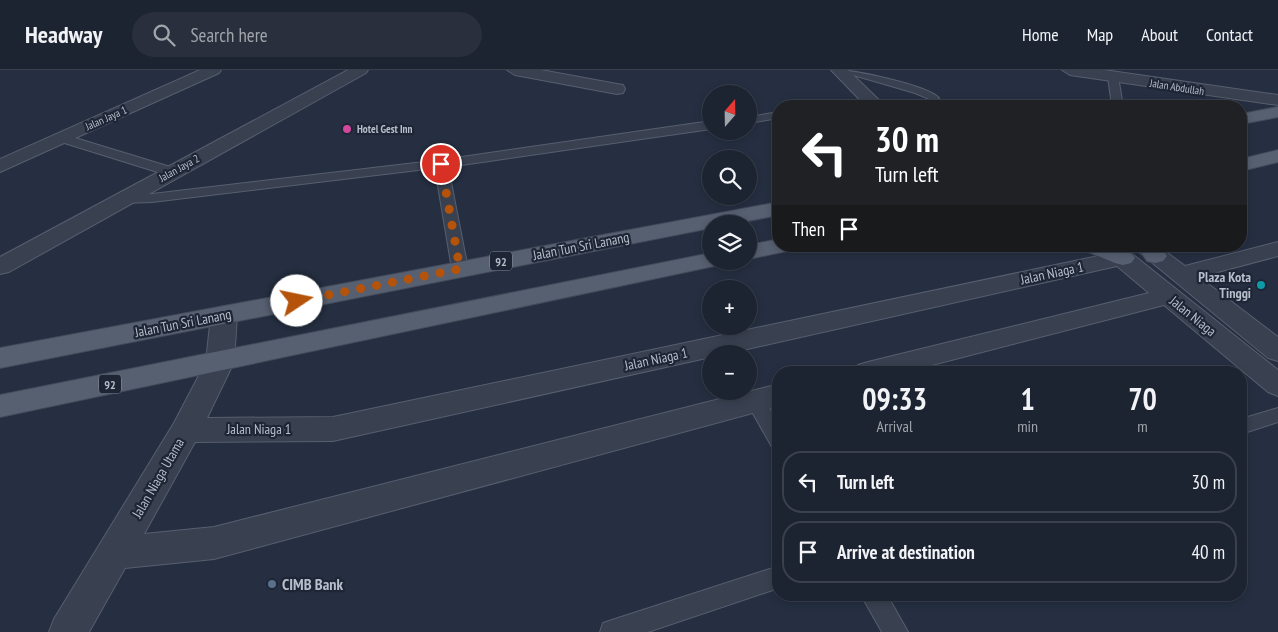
<!DOCTYPE html>
<html lang="en">
<head>
<meta charset="utf-8">
<style>
	:root { --surface:#1c2331; --page:#292f3d; --text:#f1f3f6; --muted:#a0a4ab; --line:#3a404d }
	body { margin:0; font-family:"PT Sans Narrow",sans-serif; background:var(--page); color:var(--text); height:100vh; display:flex; flex-direction:column; font-size:19px; white-space:nowrap }
	* { box-sizing:border-box; margin:0 }
	p { font-size:16px; color:var(--muted) }
	.icon { flex:none; width:28px; height:28px; fill:none; stroke:currentColor; stroke-width:2; stroke-linecap:round; stroke-linejoin:round }
	.map { position:relative; flex:1; overflow:hidden }
	.sheet { position:absolute; left:772px; top:296px; width:475px; height:235px; display:flex; flex-direction:column; background:var(--surface); border-radius:20px; box-shadow:0 2px 8px #0003,0 0 0 1px var(--line) }
	.sheet>* { flex:none }
	.hud { position:absolute; left:772px; top:30px; width:475px; height:152px; border-radius:20px; box-shadow:0 2px 8px #0003,0 0 0 1px var(--line); background:#202124; color:#fff; overflow:hidden }
	.needle { width:32px; rotate:20deg }
	.fabs { position:absolute; left:702px; top:15px; display:grid; gap:10px }
	.fabs a { display:grid; place-items:center; width:55px; height:55px; border-radius:50%; background:var(--surface); box-shadow:0 2px 8px #0003,0 0 0 1px var(--line); font-size:25px }
	.pin { position:absolute; display:grid; place-items:center; width:42px; height:42px; color:#fff; margin:-21px; border:2px solid #fff; border-radius:50%; box-shadow:0 1px 5px #0007 }
	.me { position:absolute; width:55px; margin:-28px; rotate:79deg; stroke-linejoin:round; filter:drop-shadow(0 0 4px #0008) }
	.turn { display:flex; align-items:center; gap:18px; height:105px; padding:0 20px; font-size:22px }
	.turn .icon { width:65px; height:65px; stroke-width:2.5 }
	.turn b { display:block; font-size:35px; line-height:42px }
	.then { display:flex; align-items:center; height:48px; padding:0 20px; background:#0003; gap:10px; font-size:19px }
	.eta { display:flex; justify-content:space-evenly; align-items:center; height:85px; text-align:center }
	.eta b { font-size:30px; font-weight:600; line-height:35px }
	ul { padding:0; list-style:none }
	li { display:flex; align-items:center; gap:15px; height:62px; margin:0 10px 8px; padding:0 10px; border:2px solid var(--line); border-radius:20px }
	li div { flex:1 }
	li b { display:block; font-size:19px }
	li em { font-style:normal }
	header { display:flex; align-items:center; gap:30px; box-sizing:border-box; height:70px; padding:0 25px; background:var(--surface); border-bottom:1px solid var(--line) }
	header strong { font-size:24px }
	nav { display:flex; gap:28px; margin-inline-start:auto; font-size:18px }
	.search { width:350px; height:45px; background:var(--page); display:flex; align-items:center; gap:12px; box-sizing:border-box; padding:0 18px; border-radius:28px; color:var(--muted); font-size:19px }
	.map>svg:first-child { display:block }
</style>
</head>
<body>
<header>
<strong>Headway</strong>
<div class="search"><svg class="icon" aria-label="search" viewBox="0 0 24 24"><circle cx="10" cy="10" r="6"/><path d="M15 15l6 6"/></svg>Search here</div>
<nav><a>Home</a><a>Map</a><a>About</a><a>Contact</a></nav>
</header>
<div class="map">
<svg width="1278" height="562" viewBox="0 0 1278 562">
	<rect width="100%" height="100%" fill="#252f41"/>
	<g fill="none" stroke-linecap="round" stroke-linejoin="round">
		<defs>
			<g id="service">
				<path d="M836,0c19,0 91,15 103,28l-5,3 -19,-8z"/>
				<polygon points="1113,4 1118,7 1123,36 1112,36 1108,7"/>
				<polygon points="871,29 877,32 875,34 836,36 842,33"/>
				<polygon points="779,42 779,48 749,53 749,47"/>
				<polygon points="711,51 711,59 448,97 468,199 460,204 452,199 435,98 152,132 123,133 116,129 123,125 152,124 441,90"/>
				<polygon points="62,64 177,99 178,102 172,106 167,105 58,71 56,68"/>
				<polygon points="755,324 762,326 779,354 779,379 772,377 746,331 748,326"/>
				<polygon points="1278,338 1278,352 1241,364 1241,349"/>
				<polygon points="779,496 779,518 648,562 600,562 603,553 612,550"/>
				<polygon points="861,525 887,525 908,562 882,562"/>
			</g>
			<g id="minor">
				<polygon points="200,0 221,0 219,3 0,102 0,89"/>
				<polygon points="348,0 368,0 366,3 9,202 0,204 0,187"/>
				<polygon points="507,0 541,0 617,14 623,15 625,19 623,23 617,24 515,5"/>
				<polygon points="831,0 848,0 885,36 866,36"/>
				<polygon points="1062,0 1104,0 1278,25 1278,35 1070,5"/>
				<polygon points="1278,172 1278,186 1199,207 1278,267 1278,291 1268,288 1132,176 1158,176 1185,196"/>
				<polygon points="1097,176 1122,176 1278,300 1278,326 1268,322 1164,235 905,302 854,302 858,295 868,292 1149,223 1117,196 725,284 711,284 711,287 333,371 195,372 144,464 214,457 779,314 779,336 214,489 125,498 89,562 49,562 54,549 174,353 206,292 211,245 215,239 224,236 233,239 237,245 234,292 207,348 333,347 1103,185"/>
			</g>
			<g id="primary">
				<polygon points="1278,37 1278,47 1241,54 1241,44"/>
				<polygon points="1278,80 1278,92 1241,101 1241,89"/>
				<polygon points="779,132 779,145 732,154 711,154 711,158 0,298 0,278"/>
				<polygon points="779,169 779,176 790,176 787,181 749,189 749,175"/>
				<path d="M1083,176c16,0 41,-4 52,12l-4,5 -8,2 -8,-2 -29,-12z"/>
				<polygon points="1137,176 1160,176 1167,186 1163,191 1155,193 1147,191"/>
				<polygon points="711,183 711,191 722,191 719,195 0,347 0,325"/>
			</g>
		</defs>
		<use href="#service" stroke="#575f6e" stroke-width="2"/>
		<use href="#minor" stroke="#575f6e" stroke-width="2"/>
		<use href="#primary" stroke="#434a5a" stroke-width="2"/>
		<use href="#service" fill="#394151" fill-rule="evenodd"/>
		<use href="#minor" fill="#394151" fill-rule="evenodd"/>
		<use href="#primary" fill="#576071" fill-rule="evenodd"/>
	</g>
	<g fill="none" stroke-linecap="round" stroke-linejoin="round">
		<polyline stroke="#b45309" stroke-width="9" stroke-dasharray="0 16.2" points="297,231 460,199 441,94"/>
	</g>
	<circle fill="#d1479c" stroke="#1e2636" stroke-width="2" cx="347" cy="59" r="5"/>
	<circle fill="#0f9aa8" stroke="#1e2636" stroke-width="2" cx="1261" cy="215" r="5"/>
	<circle fill="#5c6f8a" stroke="#1e2636" stroke-width="2" cx="272" cy="514" r="5"/>
	<g text-anchor="middle" dominant-baseline="central" stroke-width="4.5" stroke-linejoin="round" paint-order="stroke">
		<g font-size="11" fill="#b6bdcb" stroke="#1e2636">
			<text transform="translate(1177 17) rotate(9)">Jalan Abdullah</text>
			<text transform="translate(106 48) rotate(-24)">Jalan Jaya 1</text>
			<text transform="translate(179 98) rotate(-29)">Jalan Jaya 2</text>
		</g>
		<g font-size="11" font-weight="bold" fill="#b6bdcb" stroke="#1e2636" text-anchor="start">
			<text x="357" y="59">Hotel Gest Inn</text>
		</g>
		<g fill="#1e2636" stroke="#88909e" stroke-width="1">
			<rect x="490" y="181.5" width="22" height="19" rx="4"/>
			<rect x="99" y="304.5" width="22" height="19" rx="4"/>
		</g>
		<g font-size="12" font-weight="bold" fill="#b6bdcb">
			<text x="501" y="191">92</text>
			<text x="110" y="314">92</text>
		</g>
		<g font-size="14" fill="#b6bdcb" stroke="#1e2636">
			<text transform="translate(581 176) rotate(-11)">Jalan Tun Sri Lanang</text>
			<text transform="translate(1052 203) rotate(-12)">Jalan Niaga 1</text>
			<text transform="translate(1193 246) rotate(39)">Jalan Niaga</text>
			<text transform="translate(183 253) rotate(-11)">Jalan Tun Sri Lanang</text>
			<text transform="translate(656 289) rotate(-12)">Jalan Niaga 1</text>
			<text x="259" y="359">Jalan Niaga 1</text>
			<text transform="translate(158 408) rotate(-60)">Jalan Niaga Utama</text>
		</g>
		<g font-size="14" font-weight="bold" fill="#b6bdcb" stroke="#1e2636" text-anchor="end">
			<text x="1251" y="207">Plaza Kota<tspan x="1251" dy="16">Tinggi</tspan></text>
		</g>
		<g font-size="16" font-weight="bold" fill="#b6bdcb" stroke="#1e2636" text-anchor="start">
			<text x="282" y="514">CIMB Bank</text>
		</g>
	</g>
</svg>
<div class="fabs">
<a><svg class="needle" viewBox="-14 -14 28 28"><path d="M0-13l5 13h-10z" fill="#e53935"/><path d="M0 13l5-13h-10z" fill="#a0a4ab"/></svg></a>
<a><svg class="icon" aria-label="search" viewBox="0 0 24 24"><circle cx="10" cy="10" r="6"/><path d="M15 15l6 6"/></svg></a>
<a><svg class="icon" aria-label="layers" viewBox="0 0 24 24"><path d="M12 4l9 5-9 5-9-5zM3 14l9 5 9-5"/></svg></a>
<a>+</a>
<a>−</a>
</div>
<div class="pin" style="left:441px;top:94px;background:#d93025"><svg class="icon" aria-label="arrive" viewBox="0 0 24 24"><path d="M6 21V4h12l-3 4 3 4H6"/></svg></div>
<svg class="me" style="left:297px;top:231px" viewBox="-20 -20 40 40"><circle r="19" fill="#fff"/><path d="M0-13L10 11 0 6-10 11z" fill="#b45309"/></svg>
<div class="hud">
<div class="turn"><svg class="icon" aria-label="left" viewBox="0 0 24 24"><path d="M17 20v-9H6M10 6l-5 5 5 5"/></svg><div><b>30 m</b>Turn left</div></div>
<div class="then">Then<svg class="icon" aria-label="arrive" viewBox="0 0 24 24"><path d="M6 21V4h12l-3 4 3 4H6"/></svg></div>
</div>
<section class="sheet">
<div class="eta">
<div><b>09:33</b><p>Arrival</p></div>
<div><b>1</b><p>min</p></div>
<div><b>70</b><p>m</p></div>
</div>
<ul>
<li><svg class="icon" aria-label="left" viewBox="0 0 24 24"><path d="M17 20v-9H6M10 6l-5 5 5 5"/></svg><div><b>Turn left</b></div><em>30 m</em></li>
<li><svg class="icon" aria-label="arrive" viewBox="0 0 24 24"><path d="M6 21V4h12l-3 4 3 4H6"/></svg><div><b>Arrive at destination</b></div><em>40 m</em></li>
</ul>
</section>
</div>
</body>
</html>
